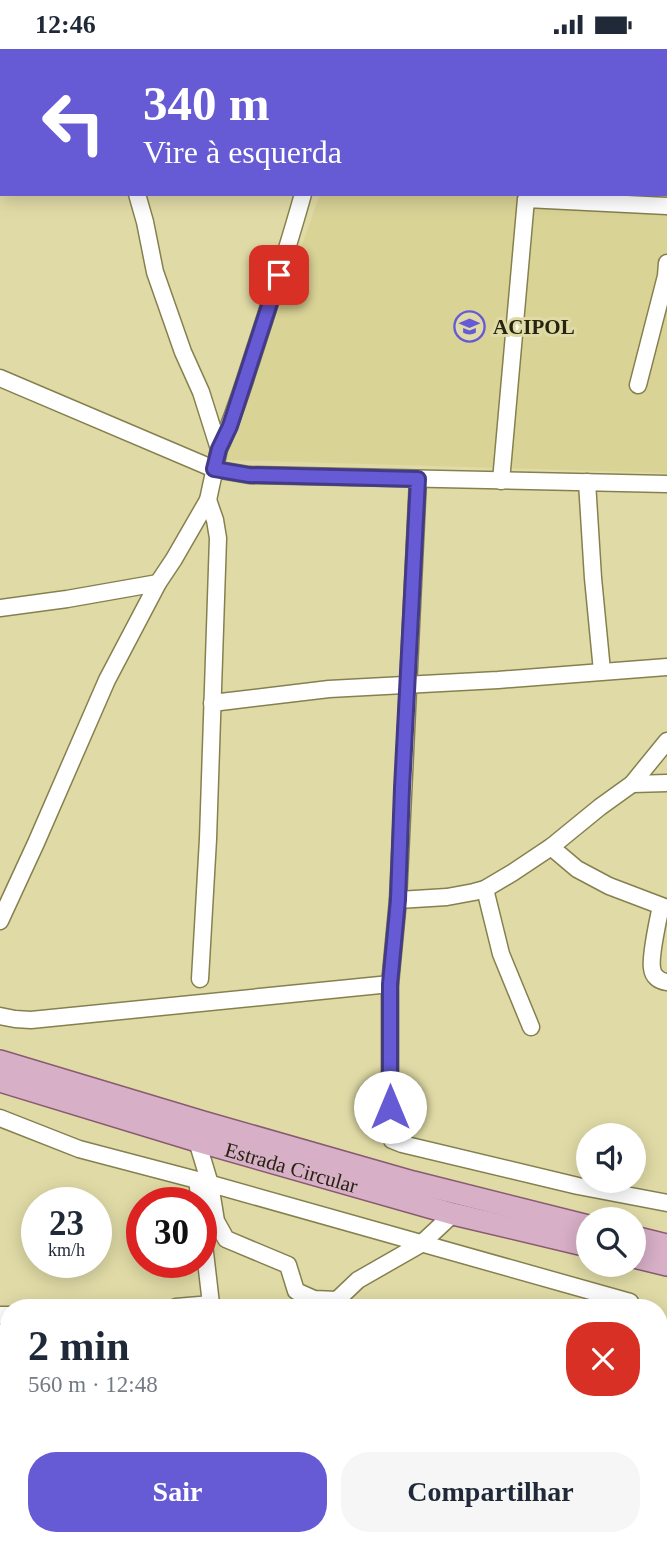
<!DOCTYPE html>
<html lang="pt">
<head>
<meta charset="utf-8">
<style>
	:root { --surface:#fff; --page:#f6f6f7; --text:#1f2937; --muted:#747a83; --accent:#675bd5 }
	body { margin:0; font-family:"Times New Roman",serif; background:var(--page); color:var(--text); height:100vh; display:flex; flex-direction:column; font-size:26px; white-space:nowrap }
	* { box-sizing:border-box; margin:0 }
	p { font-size:23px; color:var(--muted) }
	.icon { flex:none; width:38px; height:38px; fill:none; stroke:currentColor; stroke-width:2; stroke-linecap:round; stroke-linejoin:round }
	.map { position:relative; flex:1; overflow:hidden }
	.drawer { position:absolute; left:0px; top:1250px; width:668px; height:247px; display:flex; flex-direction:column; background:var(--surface); border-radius:28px 28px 0 0; box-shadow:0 4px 18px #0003 }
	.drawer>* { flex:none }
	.banner { position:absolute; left:0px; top:0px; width:668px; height:147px; box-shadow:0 4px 18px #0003; background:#675bd5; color:#fff; overflow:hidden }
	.fabs { position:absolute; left:576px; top:1074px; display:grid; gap:14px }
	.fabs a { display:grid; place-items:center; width:70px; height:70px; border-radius:50%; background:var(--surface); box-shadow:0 4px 18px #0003; font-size:35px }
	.speed { position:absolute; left:21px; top:1138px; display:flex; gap:14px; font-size:35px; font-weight:700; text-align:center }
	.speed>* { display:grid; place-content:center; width:91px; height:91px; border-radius:50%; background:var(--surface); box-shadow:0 4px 18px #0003; line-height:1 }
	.speed small { font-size:18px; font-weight:400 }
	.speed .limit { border:10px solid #d22; background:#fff; color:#111 }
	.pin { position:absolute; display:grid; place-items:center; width:60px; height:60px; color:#fff; margin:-30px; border-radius:14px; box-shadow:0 4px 10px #0006 }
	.me { position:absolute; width:77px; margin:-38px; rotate:0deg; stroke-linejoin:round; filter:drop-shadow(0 0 5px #0008) }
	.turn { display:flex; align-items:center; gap:24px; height:147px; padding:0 28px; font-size:32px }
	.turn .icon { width:91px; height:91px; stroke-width:2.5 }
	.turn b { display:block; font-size:49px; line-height:60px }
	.round { display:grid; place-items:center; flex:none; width:74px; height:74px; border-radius:28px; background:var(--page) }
	.headline { display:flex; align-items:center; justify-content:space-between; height:119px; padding:0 28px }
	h1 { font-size:42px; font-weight:700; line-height:52px }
	.primary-button { display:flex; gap:14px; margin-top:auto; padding:14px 28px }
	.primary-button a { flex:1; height:80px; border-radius:28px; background:var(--accent); color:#fff; font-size:28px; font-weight:700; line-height:80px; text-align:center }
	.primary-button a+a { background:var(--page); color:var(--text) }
	.status { display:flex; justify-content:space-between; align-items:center; height:49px; padding:0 35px; background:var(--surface); direction:ltr }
	.status svg { height:19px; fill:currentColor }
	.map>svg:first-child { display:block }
</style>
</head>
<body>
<div class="status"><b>12:46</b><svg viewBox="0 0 49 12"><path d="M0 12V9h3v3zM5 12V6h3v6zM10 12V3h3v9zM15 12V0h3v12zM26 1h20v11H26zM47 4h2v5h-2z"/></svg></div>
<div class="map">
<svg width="667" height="1495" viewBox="0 0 667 1495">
	<rect width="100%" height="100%" fill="#e0dba6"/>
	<polygon fill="#dad396" points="371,0 667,0 667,424 226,411 320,145 667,145 667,2 370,2"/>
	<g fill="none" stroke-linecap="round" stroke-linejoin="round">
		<defs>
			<g id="minor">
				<polyline points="52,0 54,2"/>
				<polyline points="343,2 343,0"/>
				<polyline points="532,2 532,0"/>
				<polyline points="626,2 626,0"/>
				<polyline points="0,329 214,420 249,426 667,435"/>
				<polyline points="638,336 666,227 667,214"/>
				<path d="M219,400c16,-34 26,-70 38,-106 16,-49 32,-99 46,-149"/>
				<polyline points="418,430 398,851 390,935 390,1082 392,1091 402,1095 578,1137 667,1154"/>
				<polyline points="501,432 526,150 667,157"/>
				<polyline points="587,433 593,529 602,622"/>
				<polyline points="0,559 67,550 158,534"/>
				<polyline points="212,654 329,640 498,631 667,618"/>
				<polyline points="632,735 667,734"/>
				<polyline points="551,798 577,820 609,837 667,859"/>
				<polyline points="485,840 501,905 531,978"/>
				<polyline points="398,851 447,848 474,843 485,840 512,824 551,798 600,758 632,735 667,692"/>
				<path d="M661,857c-3,14 -11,50 -9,62 1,9 7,13 15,14"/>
				<polyline points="0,872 36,794 107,631 158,534 174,510 208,451 219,400 201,343 183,303 155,223 145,173 137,145"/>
				<polyline points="200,930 208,790 218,489 215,471 208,451"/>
				<polyline points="0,967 15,970 31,971 390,935"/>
				<polyline points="0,1069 79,1100 197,1131 630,1253"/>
				<polyline points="197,1092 210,1135 216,1172 226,1190 288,1216 296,1242 314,1250 337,1251 358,1231 421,1195 453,1165"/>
				<polyline points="197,1131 200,1153"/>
				<polyline points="176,1258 211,1255 201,1169"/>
				<polyline points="0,1266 9,1266"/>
				<polyline points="0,1341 9,1339"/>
				<polyline points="0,1465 9,1464"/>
				<polyline points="180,1488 180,1495"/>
			</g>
			<g id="major">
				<polyline points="0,1012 203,1073 413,1133 588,1177"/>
				<path id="s1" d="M0,1032l197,60 256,73 135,32"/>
				<polyline points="634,1188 667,1196"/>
				<polyline points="634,1208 667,1216"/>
			</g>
		</defs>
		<use href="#minor" stroke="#85804e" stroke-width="19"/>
		<use href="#major" stroke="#885b6f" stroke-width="24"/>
		<use href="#minor" stroke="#fff" stroke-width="16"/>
		<use href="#major" stroke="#d7afc7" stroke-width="21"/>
	</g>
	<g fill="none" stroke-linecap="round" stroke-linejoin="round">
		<defs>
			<polyline id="route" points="279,226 230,377 219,400 214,420 249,426 418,430 402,739 398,851 390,935 390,1058"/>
		</defs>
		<use href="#route" stroke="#433b8a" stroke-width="18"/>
		<use href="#route" stroke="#675bd5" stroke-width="12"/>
	</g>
	<defs>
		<symbol id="university-ring" viewBox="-11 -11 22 22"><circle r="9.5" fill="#e0dba6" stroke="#675bd5" stroke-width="1.5"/><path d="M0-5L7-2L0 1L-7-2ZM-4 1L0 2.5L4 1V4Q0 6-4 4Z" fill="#675bd5"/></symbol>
	</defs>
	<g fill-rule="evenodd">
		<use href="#university-ring" x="452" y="260" width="35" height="35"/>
	</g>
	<g text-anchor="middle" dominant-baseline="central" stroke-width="6" stroke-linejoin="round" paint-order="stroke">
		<g font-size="21" font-weight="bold" fill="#26240f" stroke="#e0dba6" text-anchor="start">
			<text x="493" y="278">ACIPOL</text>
		</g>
		<g font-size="21" fill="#26240f" stroke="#e0dba6">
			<text stroke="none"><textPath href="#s1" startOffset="304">Estrada Circular</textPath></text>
		</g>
	</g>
</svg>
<div class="fabs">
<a><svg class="icon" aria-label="sound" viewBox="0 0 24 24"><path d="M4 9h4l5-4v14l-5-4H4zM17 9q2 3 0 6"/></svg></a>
<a><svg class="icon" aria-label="search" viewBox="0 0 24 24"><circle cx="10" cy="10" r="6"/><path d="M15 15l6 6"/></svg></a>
</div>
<div class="speed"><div>23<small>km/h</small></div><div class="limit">30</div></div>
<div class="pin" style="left:279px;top:226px;background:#d93025"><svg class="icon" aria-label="arrive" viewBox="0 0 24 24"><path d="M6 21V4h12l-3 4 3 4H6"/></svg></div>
<svg class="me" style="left:390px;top:1058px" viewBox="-20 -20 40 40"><circle r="19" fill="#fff"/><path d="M0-13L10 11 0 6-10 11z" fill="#675bd5"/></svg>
<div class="banner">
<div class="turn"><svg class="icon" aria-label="left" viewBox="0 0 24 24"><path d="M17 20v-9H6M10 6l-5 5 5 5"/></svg><div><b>340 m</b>Vire à esquerda</div></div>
</div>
<section class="drawer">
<div class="headline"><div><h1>2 min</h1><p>560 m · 12:48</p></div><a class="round" style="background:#d93025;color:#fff"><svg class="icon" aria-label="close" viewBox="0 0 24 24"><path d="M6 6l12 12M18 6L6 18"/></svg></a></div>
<div class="primary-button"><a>Sair</a><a>Compartilhar</a></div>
</section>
</div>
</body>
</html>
